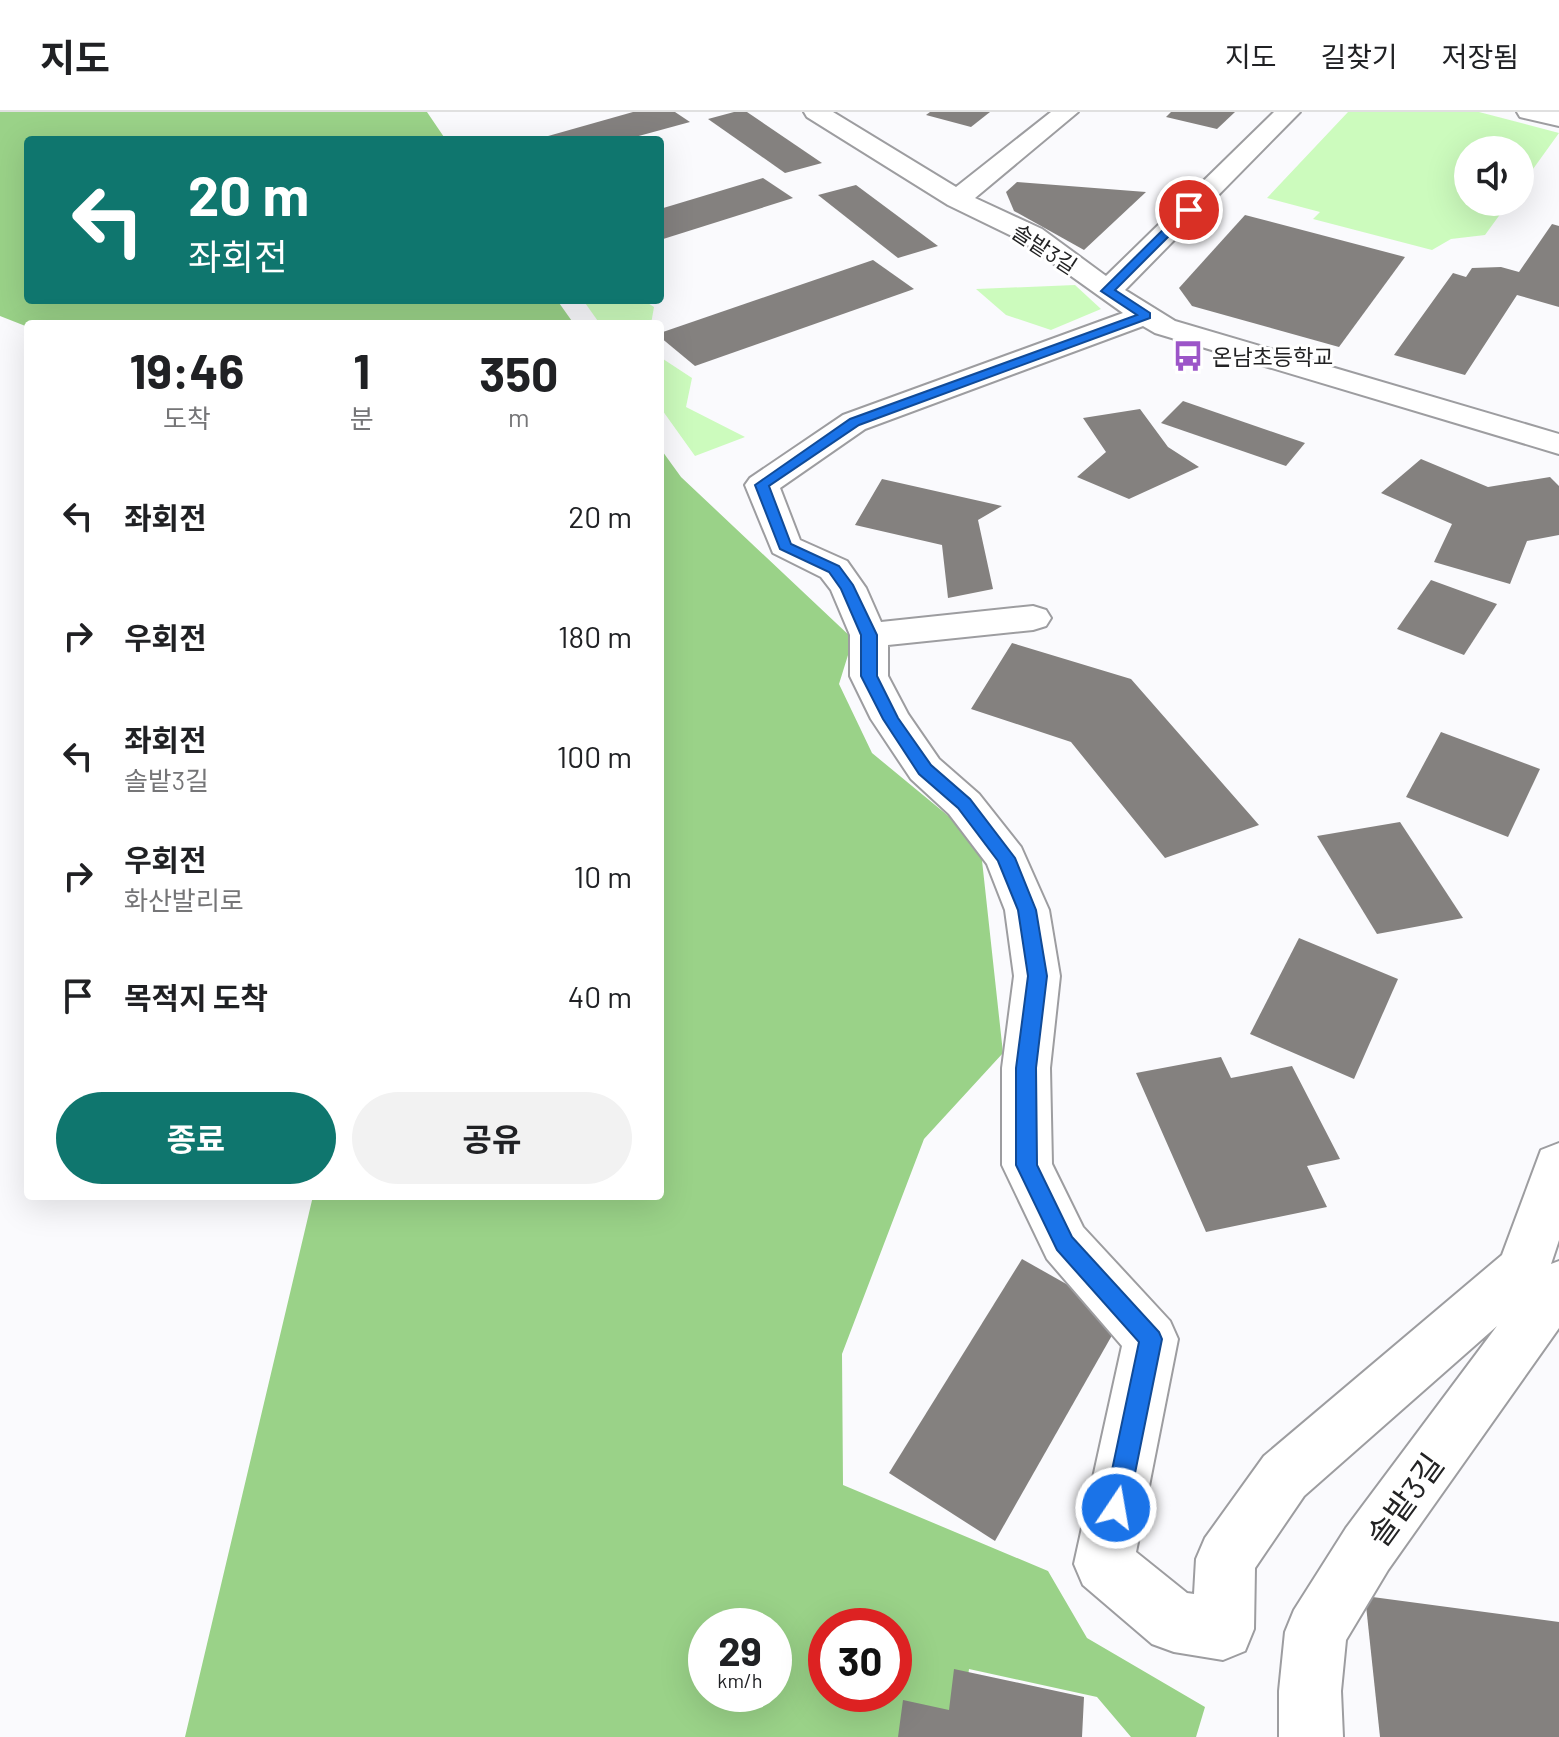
<!DOCTYPE html>
<html lang="ko">
<head>
<meta charset="utf-8">
<style>
	:root { --surface:#fff; --page:#f2f2f2; --text:#202124; --muted:#757577; --line:#e0e0e0; --accent:#0f766e }
	body { margin:0; font-family:Barlow,"Noto Sans KR",sans-serif; background:var(--page); color:var(--text); height:100vh; display:flex; flex-direction:column; font-size:30px; white-space:nowrap }
	* { box-sizing:border-box; margin:0 }
	p { font-size:26px; color:var(--muted) }
	.icon { flex:none; width:44px; height:44px; fill:none; stroke:currentColor; stroke-width:2; stroke-linecap:round; stroke-linejoin:round }
	.map { position:relative; flex:1; overflow:hidden }
	.details { position:absolute; left:24px; top:208px; width:640px; height:880px; display:flex; flex-direction:column; background:var(--surface); border-radius:8px; box-shadow:0 8px 32px #0002 }
	.details>* { flex:none }
	.top-card { position:absolute; left:24px; top:24px; width:640px; height:168px; border-radius:8px; box-shadow:0 8px 32px #0002; background:#0f766e; color:#fff; overflow:hidden }
	.tools { position:absolute; left:1454px; top:24px; display:grid; gap:16px }
	.tools a { display:grid; place-items:center; width:80px; height:80px; border-radius:50%; background:var(--surface); box-shadow:0 8px 32px #0002; font-size:40px }
	.speed { position:absolute; left:688px; top:1496px; display:flex; gap:16px; font-size:40px; font-weight:700; text-align:center }
	.speed>* { display:grid; place-content:center; width:104px; height:104px; border-radius:50%; background:var(--surface); box-shadow:0 8px 32px #0002; line-height:1 }
	.speed small { font-size:20px; font-weight:400 }
	.speed .limit { border:12px solid #d22; background:#fff; color:#111 }
	.pin { position:absolute; display:grid; place-items:center; width:68px; height:68px; color:#fff; margin:-34px; border:4px solid #fff; border-radius:50%; box-shadow:0 2px 8px #0007 }
	.me { position:absolute; width:88px; margin:-44px; rotate:12deg; stroke-linejoin:round; filter:drop-shadow(0 0 6px #0008) }
	.turn { display:flex; align-items:center; gap:28px; height:168px; padding:0 32px; font-size:36px }
	.turn .icon { width:104px; height:104px; stroke-width:2.5 }
	.turn b { display:block; font-size:56px; line-height:68px }
	.eta { display:flex; justify-content:space-evenly; align-items:center; height:136px; text-align:center }
	.eta b { font-size:48px; font-weight:700; line-height:56px }
	.action { display:flex; gap:16px; margin-top:auto; padding:16px 32px }
	.action a { flex:1; height:92px; border-radius:48px; background:var(--accent); color:#fff; font-size:32px; font-weight:700; line-height:92px; text-align:center }
	.action a+a { background:var(--page); color:var(--text) }
	ul { padding:0; list-style:none }
	li { display:flex; align-items:center; gap:24px; height:120px; padding:0 32px }
	li div { flex:1 }
	li b { display:block; font-size:30px }
	li em { font-style:normal }
	header { display:flex; align-items:center; gap:48px; box-sizing:border-box; height:112px; padding:0 40px; background:var(--surface); border-bottom:2px solid var(--line) }
	header strong { font-size:38px }
	nav { display:flex; gap:44px; margin-inline-start:auto; font-size:28px }
	.map>svg:first-child { display:block }
</style>
</head>
<body>
<header>
<strong>지도</strong>
<nav><a>지도</a><a>길찾기</a><a>저장됨</a></nav>
</header>
<div class="map">
<svg width="1559" height="1625" viewBox="0 0 1559 1625">
	<rect width="100%" height="100%" fill="#fafafd"/>
	<g fill="#ccfbbd">
		<polygon points="1348,0 1479,0 1559,21 1520,75 1520,38 1468,38 1468,90 1509,90 1485,123 1451,127 1432,138 1313,107 1320,100 1267,86"/>
		<polygon points="1075,173 1101,197 1051,218 1006,203 976,177"/>
		<polygon points="583,188 643,188 654,195 651,212 600,212"/>
		<polygon points="660,245 692,266 686,295 745,325 695,344 660,295"/>
	</g>
	<g fill="#9ad288" fill-rule="evenodd">
		<polygon points="0,0 427,0 446,28 28,28 28,188 557,188 574,212 28,212 28,215 0,204"/>
		<path d="M660,336l21,29 172,162 -14,45 33,69 108,89 23,211 -79,86 -82,215 1,131 205,86 39,67 118,69 -9,30h-65l-34,-40 -128,-28 -9,68h-775l128,-541h347zM706,1514h68v68h-68zM826,1514h68v68h-68z"/>
	</g>
	<g fill="#84817f">
		<polygon points="633,0 675,0 690,10 624,28 534,28"/>
		<polygon points="734,0 747,0 822,51 785,61 708,7"/>
		<polygon points="930,0 990,0 971,15 926,3"/>
		<polygon points="1171,0 1235,0 1217,17 1166,5"/>
		<polygon points="763,66 793,86 660,128 660,97"/>
		<polygon points="1017,70 1146,80 1084,138 1014,99 1006,80"/>
		<polygon points="856,73 938,134 898,146 818,83"/>
		<polygon points="1245,103 1405,145 1339,235 1192,194 1179,176"/>
		<polygon points="1552,112 1559,114 1559,195 1517,183 1465,263 1394,243 1453,161 1466,165 1472,156 1501,155 1519,160"/>
		<polygon points="873,148 914,177 695,254 660,225 660,221"/>
		<polygon points="1183,289 1305,331 1286,354 1161,311"/>
		<polygon points="1140,297 1168,335 1199,355 1129,387 1077,365 1106,340 1083,306"/>
		<polygon points="1421,347 1488,375 1550,365 1559,374 1559,423 1527,429 1510,472 1434,450 1452,412 1381,381"/>
		<polygon points="882,367 1002,394 978,408 993,477 948,486 942,433 855,413"/>
		<polygon points="1431,468 1497,492 1464,543 1397,517"/>
		<polygon points="1012,531 1131,567 1259,713 1165,746 1071,630 971,597"/>
		<polygon points="1441,620 1540,657 1508,725 1406,685"/>
		<polygon points="1400,710 1463,806 1377,822 1317,724"/>
		<polygon points="1299,826 1398,867 1354,967 1250,922"/>
		<polygon points="1221,945 1231,966 1292,954 1340,1047 1307,1054 1327,1095 1206,1120 1136,961"/>
		<polygon points="1022,1147 1123,1204 995,1429 889,1361"/>
		<polygon points="1365,1484 1559,1510 1559,1625 1380,1625"/>
		<polygon points="954,1557 1084,1585 1082,1625 898,1625 903,1588 949,1598"/>
	</g>
	<g fill="none" stroke-linecap="round" stroke-linejoin="round">
		<defs>
			<g id="street">
				<polygon points="804,0 833,0 956,75 1051,0 1078,0 975,86 1042,117 1106,164 1274,0 1300,0 1125,178 1175,209 1559,322 1559,342 1155,221 1143,214 865,317 780,376 800,428 847,449 866,476 881,510 1033,494 1046,498 1051,506 1046,514 1033,518 888,533 888,564 908,602 939,647 979,682 1021,735 1049,798 1060,864 1050,956 1052,1052 1083,1115 1170,1209 1178,1227 1136,1440 1187,1481 1194,1482 1196,1447 1205,1426 1264,1344 1502,1143 1541,1038 1559,1031 1559,1128 1551,1152 1559,1149 1559,1216 1388,1458 1346,1528 1341,1579 1343,1625 1279,1625 1279,1579 1285,1520 1294,1498 1346,1416 1497,1214 1304,1384 1255,1456 1254,1517 1245,1539 1223,1548 1174,1540 1152,1532 1083,1473 1074,1452 1122,1234 1047,1147 1002,1053 1002,956 1014,864 1005,798 987,752 949,702 911,667 871,607 850,564 850,523 831,478 821,465 773,441 745,373 750,366 843,303 1123,201 1022,129 948,93 807,5"/>
				<polygon points="1517,0 1559,0 1559,14 1520,5"/>
			</g>
		</defs>
		<use href="#street" stroke="#9d9da0" stroke-width="4"/>
		<use href="#street" fill="#fff" fill-rule="evenodd"/>
	</g>
	<polygon fill="#1a73e8" stroke="#114b97" stroke-width="2" points="1185,96 1195,98 1115,178 1150,201 1150,206 859,313 769,374 791,432 839,454 853,473 877,523 877,564 898,606 931,653 970,687 1015,746 1036,798 1047,864 1036,956 1037,1053 1072,1125 1159,1220 1162,1227 1128,1396 1124,1404 1116,1408 1108,1404 1104,1396 1139,1230 1057,1138 1016,1053 1016,956 1028,864 1018,798 998,749 958,696 919,662 883,607 861,564 861,523 841,477 829,460 780,437 755,373 850,307 1137,203 1101,179"/>
	<defs>
		<symbol id="bus-bare" viewBox="-9 -9 18 18"><path d="M-5-6H5V4H4V6H2V4H-2V6H-4V4H-5ZM-3.5-4V0h7V-4ZM-3.5 1.2v1.5H-2V1.2ZM2 1.2v1.5H3.5V1.2Z" fill="#9c55c8" stroke="#fff" stroke-width="2.5" paint-order="stroke"/></symbol>
	</defs>
	<g fill-rule="evenodd">
		<use href="#bus-bare" x="1166" y="222" width="44" height="44"/>
	</g>
	<g text-anchor="middle" dominant-baseline="central" stroke-width="6" stroke-linejoin="round" paint-order="stroke">
		<g font-size="22" fill="#232324" stroke="#fff">
			<text transform="translate(1045 136) rotate(33)">솔밭3길</text>
		</g>
		<g font-size="22" fill="#232324" stroke="#fff" text-anchor="start">
			<text x="1212" y="244">온남초등학교</text>
		</g>
		<g font-size="32" fill="#232324" stroke="#fff">
			<text transform="translate(1404 1387) rotate(-54)">솔밭3길</text>
		</g>
	</g>
</svg>
<div class="tools">
<a><svg class="icon" aria-label="sound" viewBox="0 0 24 24"><path d="M4 9h4l5-4v14l-5-4H4zM17 9q2 3 0 6"/></svg></a>
</div>
<div class="speed"><div>29<small>km/h</small></div><div class="limit">30</div></div>
<div class="pin" style="left:1189px;top:98px;background:#d93025"><svg class="icon" aria-label="arrive" viewBox="0 0 24 24"><path d="M6 21V4h12l-3 4 3 4H6"/></svg></div>
<svg class="me" style="left:1116px;top:1396px" viewBox="-20 -20 40 40"><circle r="17" fill="#1a73e8" stroke="#fff" stroke-width="3"/><path d="M0-11L8 9 0 5-8 9z" fill="#fff"/></svg>
<div class="top-card">
<div class="turn"><svg class="icon" aria-label="left" viewBox="0 0 24 24"><path d="M17 20v-9H6M10 6l-5 5 5 5"/></svg><div><b>20 m</b>좌회전</div></div>
</div>
<section class="details">
<div class="eta">
<div><b>19:46</b><p>도착</p></div>
<div><b>1</b><p>분</p></div>
<div><b>350</b><p>m</p></div>
</div>
<ul>
<li><svg class="icon" aria-label="left" viewBox="0 0 24 24"><path d="M17 20v-9H6M10 6l-5 5 5 5"/></svg><div><b>좌회전</b></div><em>20 m</em></li>
<li><svg class="icon" aria-label="right" viewBox="0 0 24 24"><path d="M7 20v-9h11M14 6l5 5-5 5"/></svg><div><b>우회전</b></div><em>180 m</em></li>
<li><svg class="icon" aria-label="left" viewBox="0 0 24 24"><path d="M17 20v-9H6M10 6l-5 5 5 5"/></svg><div><b>좌회전</b><p>솔밭3길</p></div><em>100 m</em></li>
<li><svg class="icon" aria-label="right" viewBox="0 0 24 24"><path d="M7 20v-9h11M14 6l5 5-5 5"/></svg><div><b>우회전</b><p>화산발리로</p></div><em>10 m</em></li>
<li><svg class="icon" aria-label="arrive" viewBox="0 0 24 24"><path d="M6 21V4h12l-3 4 3 4H6"/></svg><div><b>목적지 도착</b></div><em>40 m</em></li>
</ul>
<div class="action"><a>종료</a><a>공유</a></div>
</section>
</div>
</body>
</html>
